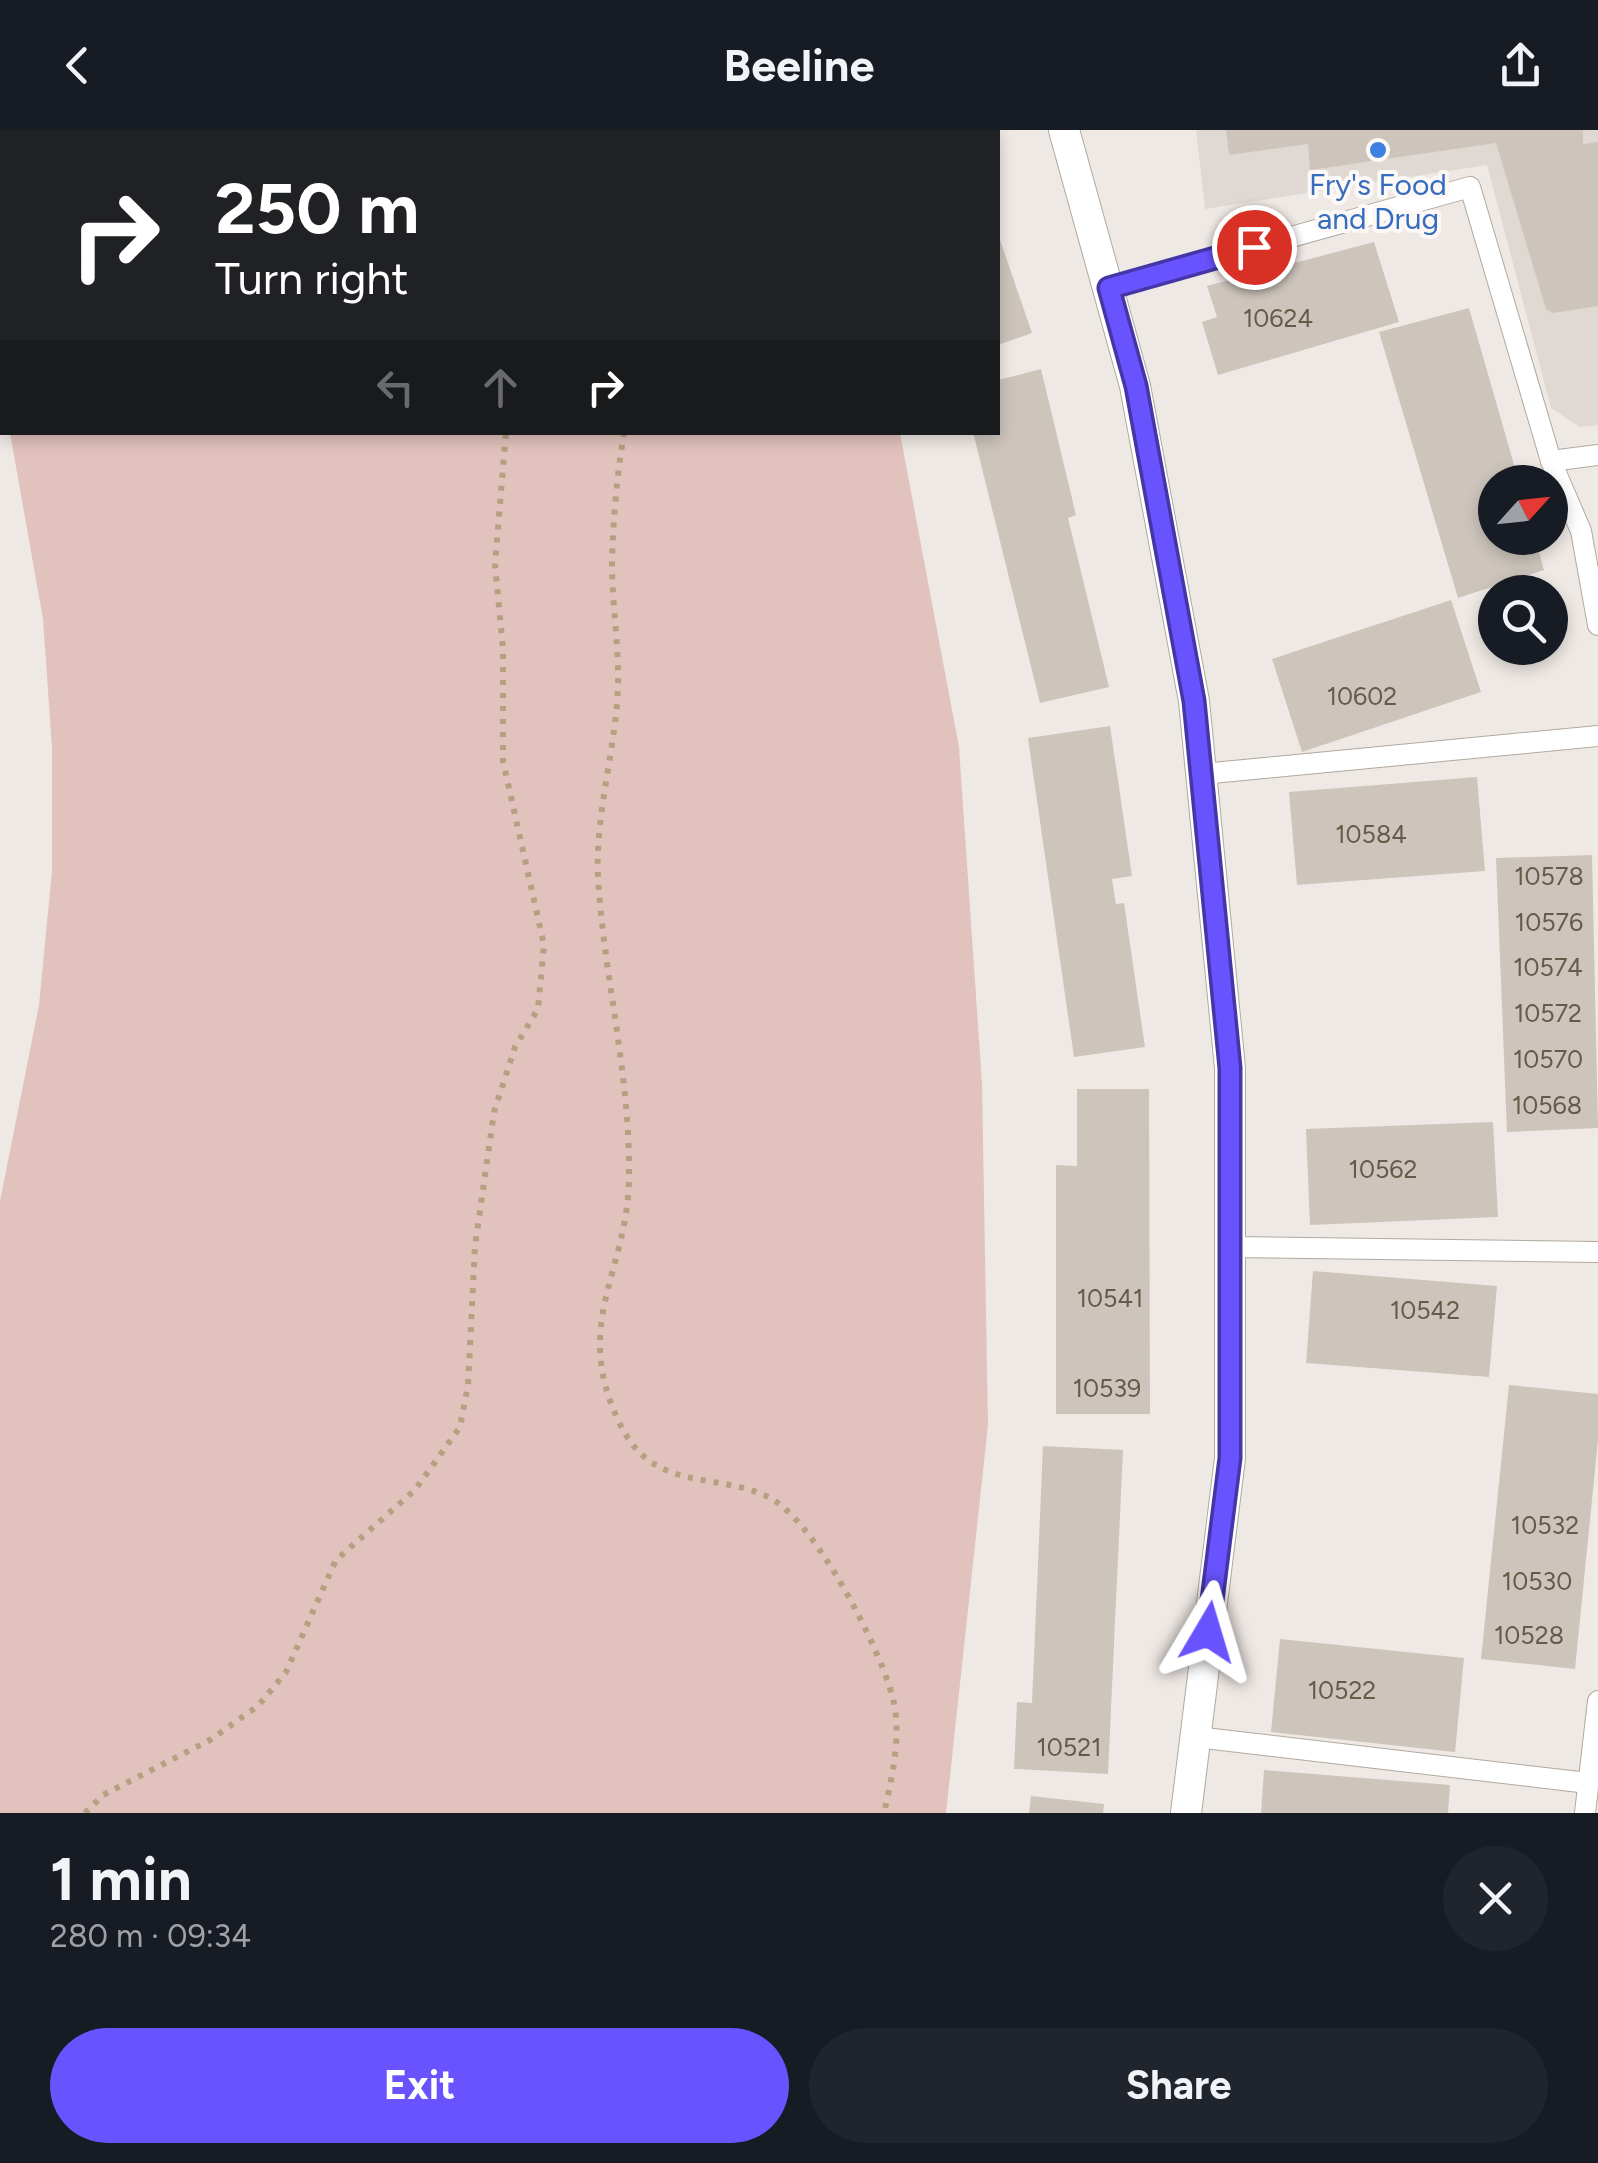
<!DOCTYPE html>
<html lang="en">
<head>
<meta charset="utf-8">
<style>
	:root { --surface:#171b24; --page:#20242c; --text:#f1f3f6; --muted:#9ea1a6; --accent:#6953ff }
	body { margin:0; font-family:Figtree,sans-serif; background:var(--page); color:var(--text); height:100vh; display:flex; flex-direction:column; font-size:38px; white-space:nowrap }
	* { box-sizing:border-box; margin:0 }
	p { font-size:32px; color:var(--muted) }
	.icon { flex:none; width:55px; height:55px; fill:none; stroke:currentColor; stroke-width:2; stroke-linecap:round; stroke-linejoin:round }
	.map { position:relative; height:1683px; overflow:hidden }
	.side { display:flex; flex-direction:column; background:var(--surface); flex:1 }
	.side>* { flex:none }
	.guide { position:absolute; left:0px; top:0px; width:1000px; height:305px; box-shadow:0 5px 15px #0003; background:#202124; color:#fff; overflow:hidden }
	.needle { width:65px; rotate:63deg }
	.buttons { position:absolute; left:1478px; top:335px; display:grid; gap:20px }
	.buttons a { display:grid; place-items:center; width:90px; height:90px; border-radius:50%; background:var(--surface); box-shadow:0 5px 15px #0003; font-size:50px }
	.pin { position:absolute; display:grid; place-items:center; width:85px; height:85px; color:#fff; margin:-42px; border:5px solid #fff; border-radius:50%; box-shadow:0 2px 10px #0007 }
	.me { position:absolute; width:110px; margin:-55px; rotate:7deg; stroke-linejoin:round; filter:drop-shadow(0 0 8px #0008) }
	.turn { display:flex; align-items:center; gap:35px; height:210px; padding:0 50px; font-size:45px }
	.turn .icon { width:130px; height:130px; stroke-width:2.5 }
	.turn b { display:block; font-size:70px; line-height:85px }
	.lanes { display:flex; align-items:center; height:95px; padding:0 50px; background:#0003; justify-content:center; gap:50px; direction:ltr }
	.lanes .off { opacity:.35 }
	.round { display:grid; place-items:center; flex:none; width:105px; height:105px; border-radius:52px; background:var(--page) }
	.summary { display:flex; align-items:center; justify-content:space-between; height:170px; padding:0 50px }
	h1 { font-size:60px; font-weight:700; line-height:75px }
	.primary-button { display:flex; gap:20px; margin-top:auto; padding:20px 50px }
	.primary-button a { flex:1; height:115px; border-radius:60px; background:var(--accent); color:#fff; font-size:40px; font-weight:700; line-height:115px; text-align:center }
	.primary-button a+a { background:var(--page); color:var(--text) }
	header { display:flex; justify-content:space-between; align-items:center; height:130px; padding:0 50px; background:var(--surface); font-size:45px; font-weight:700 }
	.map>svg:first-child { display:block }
</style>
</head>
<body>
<header><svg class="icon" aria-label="back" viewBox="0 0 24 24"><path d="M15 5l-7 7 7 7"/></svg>Beeline<svg class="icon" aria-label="share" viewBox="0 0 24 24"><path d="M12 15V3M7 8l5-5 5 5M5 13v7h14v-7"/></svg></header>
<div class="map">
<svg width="1598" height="1683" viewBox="0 0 1598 1683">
	<rect width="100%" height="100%" fill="#efe9e5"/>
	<polygon fill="#dfd8d3" points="1196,0 1598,0 1598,295 1580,297 1551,278 1487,35 1205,79"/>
	<g fill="#e2c2bc">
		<polygon points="0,0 816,0 816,2 2,2 2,277"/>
		<polygon points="10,303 900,303 959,617 982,954 988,1295 946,1683 0,1683 0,1071 39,875 52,741 52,618 43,489"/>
	</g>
	<g fill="#cdc5bc">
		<polygon points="1226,0 1583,0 1583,14 1598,12 1598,176 1553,183 1546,179 1496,13 1310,40 1308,14 1229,25"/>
		<polygon points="998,104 1032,203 998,215"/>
		<polygon points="1374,112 1399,192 1218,245 1202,192 1217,187 1207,156"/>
		<polygon points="1469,178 1519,352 1495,352 1495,408 1535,408 1544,440 1458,468 1379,202"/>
		<polygon points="1041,239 1076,385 1068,388 1109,557 1040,573 973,302 998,302 998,250"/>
		<polygon points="1451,470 1481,562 1302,622 1272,529"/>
		<polygon points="1110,596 1132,746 1112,749 1116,774 1124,773 1145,917 1074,927 1028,608"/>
		<polygon points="1477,647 1485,741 1297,755 1289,662"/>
		<polygon points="1592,725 1598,998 1507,1002 1496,728"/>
		<polygon points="1077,959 1149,959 1150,1284 1056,1284 1056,1035 1077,1036"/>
		<polygon points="1493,992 1498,1087 1310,1095 1306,999"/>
		<polygon points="1313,1141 1497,1156 1489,1247 1306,1233"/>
		<polygon points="1509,1255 1598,1264 1598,1310 1575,1539 1481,1529"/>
		<polygon points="1043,1316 1123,1320 1108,1644 1014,1639 1017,1572 1032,1573"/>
		<polygon points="1280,1509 1464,1528 1455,1622 1271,1602"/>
		<polygon points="1264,1640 1450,1655 1448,1683 1261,1683"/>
		<polygon points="1031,1666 1104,1674 1103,1683 1029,1683"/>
	</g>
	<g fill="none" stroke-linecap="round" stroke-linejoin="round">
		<defs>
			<g id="service">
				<polyline points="1109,158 1470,57 1551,331 1581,401 1598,495"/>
				<polyline points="1551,331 1598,325"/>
				<polyline points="1202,644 1598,606"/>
				<polyline points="1230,1117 1598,1122"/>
				<polyline points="1196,1607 1588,1653"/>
				<polyline points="1585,1683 1598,1571"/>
			</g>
			<polyline id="minor" points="1064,0 1135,256 1194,571 1230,938 1230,1328 1186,1683"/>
		</defs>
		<use href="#service" stroke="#b1a99e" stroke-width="22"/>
		<use href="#minor" stroke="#b1a99e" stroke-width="32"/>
		<g stroke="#b6a082" stroke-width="6" stroke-dasharray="5 8" stroke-linecap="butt">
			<polyline points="612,0 612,2"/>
			<polyline points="511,2 511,0"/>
			<path d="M624,302c-7,44 -11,87 -12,131 0,41 7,81 6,123 -2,63 -23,127 -20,191 6,100 32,197 31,298 0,96 -58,147 -10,247 34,73 96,48 151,76 45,23 111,151 123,201 9,35 -1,79 -9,114"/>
			<polyline points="85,1683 103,1665 210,1610 258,1576 286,1542 336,1430 415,1360 460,1297 468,1255 475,1116 494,982 515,917 538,879 544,815 503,631 503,519 495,434 506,302"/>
		</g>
		<use href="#service" stroke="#fff" stroke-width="20"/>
		<use href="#minor" stroke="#fff" stroke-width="30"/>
	</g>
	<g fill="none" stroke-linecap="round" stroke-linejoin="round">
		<defs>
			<polyline id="route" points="1208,1502 1230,1328 1230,938 1194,571 1136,256 1109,158 1254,117"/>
		</defs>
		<use href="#route" stroke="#4436a6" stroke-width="25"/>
		<use href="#route" stroke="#6953ff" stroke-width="18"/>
	</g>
	<circle fill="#3f7fe0" stroke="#fbf8f6" stroke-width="4" cx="1378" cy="20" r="10"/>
	<g text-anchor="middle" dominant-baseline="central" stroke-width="8" stroke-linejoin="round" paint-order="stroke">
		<g font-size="25" fill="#665a48">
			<text x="1278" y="188">10624</text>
			<text x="1362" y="566">10602</text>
			<text x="1371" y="704">10584</text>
			<text x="1549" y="746">10578</text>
			<text x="1549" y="792">10576</text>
			<text x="1548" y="837">10574</text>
			<text x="1548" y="883">10572</text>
			<text x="1548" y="929">10570</text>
			<text x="1547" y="975">10568</text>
			<text x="1383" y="1039">10562</text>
			<text x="1110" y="1168">10541</text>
			<text x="1425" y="1180">10542</text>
			<text x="1107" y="1258">10539</text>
			<text x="1545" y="1395">10532</text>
			<text x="1537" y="1451">10530</text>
			<text x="1529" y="1505">10528</text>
			<text x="1342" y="1560">10522</text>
			<text x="1069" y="1617">10521</text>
		</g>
		<g font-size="30" fill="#366cbe" stroke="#fbf8f6">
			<text x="1378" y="54">Fry's Food<tspan x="1378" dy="34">and Drug</tspan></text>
		</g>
	</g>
</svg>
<div class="buttons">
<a><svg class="needle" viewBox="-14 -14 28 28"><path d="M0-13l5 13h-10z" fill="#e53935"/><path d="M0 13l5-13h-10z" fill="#9ea1a6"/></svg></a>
<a><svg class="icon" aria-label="search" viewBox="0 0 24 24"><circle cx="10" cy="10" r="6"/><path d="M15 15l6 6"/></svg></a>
</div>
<div class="pin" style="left:1254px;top:117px;background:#d93025"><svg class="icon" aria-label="arrive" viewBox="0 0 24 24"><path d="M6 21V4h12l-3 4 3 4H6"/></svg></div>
<svg class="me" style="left:1208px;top:1502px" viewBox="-20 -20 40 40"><path d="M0-17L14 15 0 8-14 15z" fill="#6953ff" stroke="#fff" stroke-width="4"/></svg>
<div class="guide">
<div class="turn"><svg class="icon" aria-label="right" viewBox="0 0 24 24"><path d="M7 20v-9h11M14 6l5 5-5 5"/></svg><div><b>250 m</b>Turn right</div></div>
<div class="lanes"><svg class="icon off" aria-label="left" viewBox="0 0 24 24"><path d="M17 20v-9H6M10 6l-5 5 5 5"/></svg><svg class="icon off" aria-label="ahead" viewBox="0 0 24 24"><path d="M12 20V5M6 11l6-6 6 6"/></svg><svg class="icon" aria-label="right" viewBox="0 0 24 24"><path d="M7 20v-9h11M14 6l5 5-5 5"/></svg></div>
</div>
</div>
<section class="side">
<div class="summary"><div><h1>1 min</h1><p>280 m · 09:34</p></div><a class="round"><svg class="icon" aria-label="close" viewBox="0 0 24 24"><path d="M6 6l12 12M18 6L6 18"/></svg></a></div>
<div class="primary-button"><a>Exit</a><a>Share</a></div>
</section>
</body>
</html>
